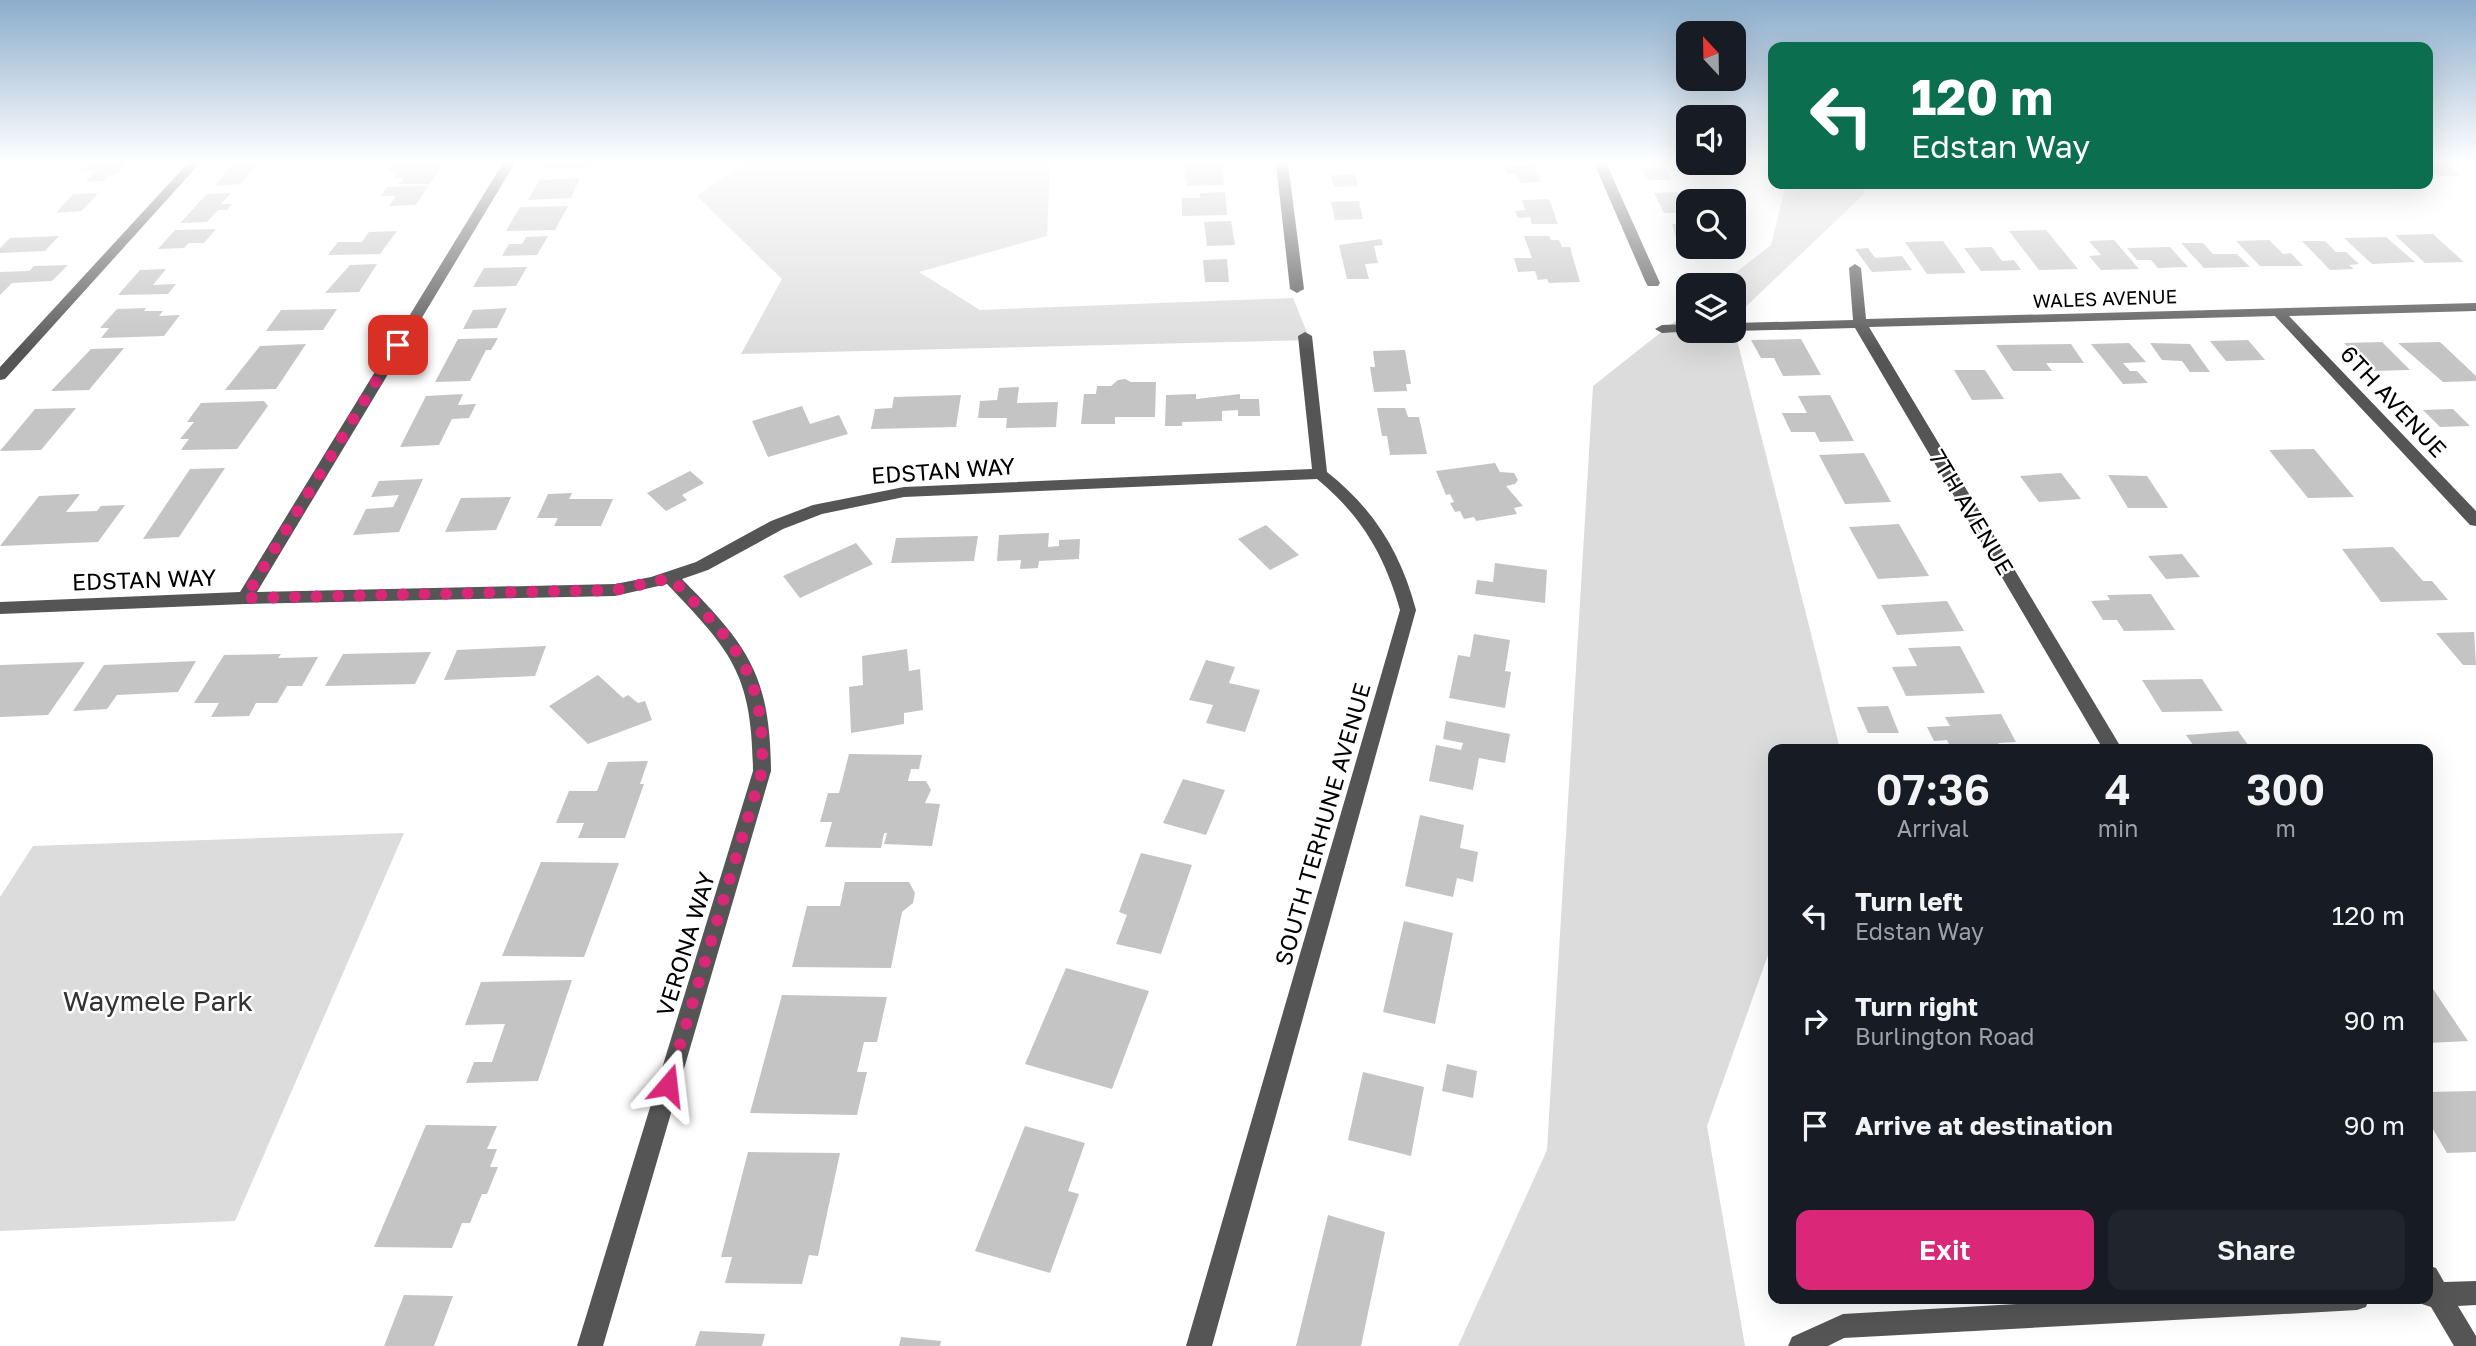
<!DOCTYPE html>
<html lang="en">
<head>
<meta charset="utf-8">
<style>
	:root { --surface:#171b24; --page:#20242c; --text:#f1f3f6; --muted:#9ea1a6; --accent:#db2777 }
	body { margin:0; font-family:"Golos Text",sans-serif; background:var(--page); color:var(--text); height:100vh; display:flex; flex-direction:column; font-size:26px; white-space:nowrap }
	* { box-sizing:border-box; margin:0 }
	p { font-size:23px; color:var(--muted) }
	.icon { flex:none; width:38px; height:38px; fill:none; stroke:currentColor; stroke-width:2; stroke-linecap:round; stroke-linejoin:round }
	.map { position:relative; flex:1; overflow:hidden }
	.side { position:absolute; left:1768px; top:744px; width:665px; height:560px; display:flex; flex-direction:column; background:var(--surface); border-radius:14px; box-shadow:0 7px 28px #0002 }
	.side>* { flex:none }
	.banner { position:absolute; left:1768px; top:42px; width:665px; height:147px; border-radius:14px; box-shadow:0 7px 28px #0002; background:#0b6e4f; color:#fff; overflow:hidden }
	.needle { width:46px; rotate:338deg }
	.buttons { position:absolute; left:1676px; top:21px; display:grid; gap:14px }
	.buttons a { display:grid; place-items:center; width:70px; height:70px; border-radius:14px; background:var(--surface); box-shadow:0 7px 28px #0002; font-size:35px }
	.pin { position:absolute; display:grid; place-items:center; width:60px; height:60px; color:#fff; margin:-30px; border-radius:14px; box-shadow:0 4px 10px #0006 }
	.me { position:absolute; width:77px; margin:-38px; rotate:17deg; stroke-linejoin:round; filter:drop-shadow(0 0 5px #0008) }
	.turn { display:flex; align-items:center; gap:24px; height:147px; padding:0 28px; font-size:32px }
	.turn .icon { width:91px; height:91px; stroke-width:2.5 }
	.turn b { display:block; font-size:49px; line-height:60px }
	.eta { display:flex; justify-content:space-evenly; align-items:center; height:119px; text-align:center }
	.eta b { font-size:42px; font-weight:600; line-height:49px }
	.primary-button { display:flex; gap:14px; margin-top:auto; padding:14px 28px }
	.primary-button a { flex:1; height:80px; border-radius:14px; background:var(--accent); color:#fff; font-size:28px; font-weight:600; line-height:80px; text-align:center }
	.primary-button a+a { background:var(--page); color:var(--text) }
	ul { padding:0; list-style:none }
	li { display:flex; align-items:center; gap:21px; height:105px; padding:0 28px }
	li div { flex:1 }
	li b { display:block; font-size:26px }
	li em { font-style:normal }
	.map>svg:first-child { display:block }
</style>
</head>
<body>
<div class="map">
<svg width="2476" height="1346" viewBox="0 0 2476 1346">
	<rect width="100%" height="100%" fill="#fff"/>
	<g fill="#dcdcdc">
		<polygon points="743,163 1050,163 1047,236 919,272 980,310 1293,298 1310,340 741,354 782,279 697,196"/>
		<polygon points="1786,184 1863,184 1864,194 1734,318 1734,285 1720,285 1771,245"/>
		<polygon points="1689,310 1689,331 1734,331 1734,328 1840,749 1773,749 1773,941 1707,1126 1745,1346 1458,1346 1547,1150 1593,386"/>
		<polygon points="404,833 235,1221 0,1231 0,897 33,846"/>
	</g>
	<g fill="#c4c4c4">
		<polygon points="87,163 128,163 116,175 109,175 103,181 85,182 96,171 79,171"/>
		<polygon points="232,163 257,163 241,184 215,186"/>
		<polygon points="394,163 443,163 430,184 399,184 404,177 394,178 398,171 388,172"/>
		<polygon points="547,163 597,163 594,167 544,168"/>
		<polygon points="1222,163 1224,185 1187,186 1184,164"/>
		<polygon points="2427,163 2444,163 2460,176 2438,176 2427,168"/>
		<polygon points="1534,165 1541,182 1520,183 1517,174 1507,174 1505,166"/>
		<polygon points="1665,168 1672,180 1648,180 1642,169"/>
		<polygon points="1355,174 1358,186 1334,187 1331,175"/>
		<polygon points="580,178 571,198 528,200 539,180"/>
		<polygon points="428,186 416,205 389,206 396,196 381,196 387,187"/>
		<polygon points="1225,192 1227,215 1182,216 1182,198 1200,198 1200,193"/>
		<polygon points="1678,192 1680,196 1701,195 1704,201 1689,201 1689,208 1675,208 1677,213 1664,213 1654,193"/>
		<polygon points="98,193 82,211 56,213 73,194"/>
		<polygon points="231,193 221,204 232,204 227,210 218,210 207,222 180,223 207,194"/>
		<polygon points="1549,199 1558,224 1532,224 1530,217 1518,218 1515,211 1525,210 1522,200"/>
		<polygon points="1359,201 1363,219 1335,220 1331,202"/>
		<polygon points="568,206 555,230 506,231 520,207"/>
		<polygon points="1678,220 1689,220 1689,241 1677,241 1672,224 1680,224"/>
		<polygon points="1231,221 1235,245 1207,246 1204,222"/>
		<polygon points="216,229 204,243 189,243 184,248 158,249 175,230"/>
		<polygon points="2046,230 2078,269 2039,270 2009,231"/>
		<polygon points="397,231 380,254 328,255 338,242 362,242 369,232"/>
		<polygon points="2433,234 2464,262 2425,263 2395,235"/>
		<polygon points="59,236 45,251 0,253 0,248 10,238"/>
		<polygon points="548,236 537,255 502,256 509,244 522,244 526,237"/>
		<polygon points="1524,236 1549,236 1551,240 1559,240 1562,247 1570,247 1580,282 1549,283 1547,279 1538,280 1535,271 1518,272 1514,258 1532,258"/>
		<polygon points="2386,237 2415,262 2372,264 2344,238"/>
		<polygon points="1381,239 1383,245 1374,246 1378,263 1365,264 1369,279 1347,279 1339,245"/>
		<polygon points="2114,240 2139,269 2101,270 2089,256 2101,255 2089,241"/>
		<polygon points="2269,240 2283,254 2291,253 2303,266 2260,266 2236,241"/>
		<polygon points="1943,241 1966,273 1927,274 1905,242"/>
		<polygon points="2302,241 2325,241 2336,252 2346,252 2359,264 2349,265 2354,269 2330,270"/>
		<polygon points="2181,243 2203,243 2213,254 2237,254 2250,267 2204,268"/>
		<polygon points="1992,247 2002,261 2014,260 2021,270 1981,271 1964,248"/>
		<polygon points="2170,247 2188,267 2158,268 2151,260 2137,260 2127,248"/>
		<polygon points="1868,248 1875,258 1902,256 1912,270 1872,272 1855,249"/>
		<polygon points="1227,259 1229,282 1205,282 1203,260"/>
		<polygon points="377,264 359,292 325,293 350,265"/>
		<polygon points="68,265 52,281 12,283 0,295 0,272 29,271 34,266"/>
		<polygon points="527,267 516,286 473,287 484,268"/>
		<polygon points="166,269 153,285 176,284 168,294 118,295 140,270"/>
		<polygon points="146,308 144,311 163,311 159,316 180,315 164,336 101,338 109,328 100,328 117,309"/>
		<polygon points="507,308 497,328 463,329 473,310"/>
		<polygon points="337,309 323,330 266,331 281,310"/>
		<polygon points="498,338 491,350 486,350 470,381 435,382 458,339"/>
		<polygon points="1801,339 1821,375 1783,376 1774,358 1761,358 1751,340"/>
		<polygon points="2248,340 2265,360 2226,361 2210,341"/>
		<polygon points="2382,342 2410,370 2372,371 2344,343"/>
		<polygon points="2440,342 2476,376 2476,381 2443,382 2398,343"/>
		<polygon points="2129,343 2146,362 2123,363 2130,371 2137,371 2148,383 2123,384 2091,344"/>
		<polygon points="2150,343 2190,344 2210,372 2190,372 2182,361 2162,360"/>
		<polygon points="306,344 276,389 225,390 260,346"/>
		<polygon points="2071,344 2084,363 2046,363 2052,371 2013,371 1996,345"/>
		<polygon points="124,348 89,390 51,391 91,349"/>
		<polygon points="1405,350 1411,384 1406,384 1407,391 1374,392 1370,367 1375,367 1373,351"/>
		<polygon points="1954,370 1985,370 2004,399 1972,400"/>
		<polygon points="1125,379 1131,382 1156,382 1155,417 1115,417 1115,424 1081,424 1084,394 1096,394 1097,386 1111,386 1118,380"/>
		<polygon points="1019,387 1017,403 1058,402 1056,427 1006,428 1007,418 978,418 980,401 997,400 999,388"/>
		<polygon points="463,394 458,405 476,404 469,418 452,419 439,445 400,447 426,396"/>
		<polygon points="1196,394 1196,399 1240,394 1240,399 1259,399 1260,416 1238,416 1238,410 1222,411 1222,421 1182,422 1182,426 1165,426 1166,395"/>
		<polygon points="961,395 956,427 871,429 875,409 892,408 894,397"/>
		<polygon points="1830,395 1854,441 1820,442 1815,432 1791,432 1782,413 1807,413 1798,396"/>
		<polygon points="264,401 268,406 237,449 181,450 189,439 180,439 194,422 187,422 201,403"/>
		<polygon points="802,406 810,424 839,415 848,434 768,457 752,421"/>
		<polygon points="76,408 41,450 0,451 35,409"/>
		<polygon points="1377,408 1405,408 1408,417 1419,417 1427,454 1390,455 1387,436 1382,436"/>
		<polygon points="2453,409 2470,426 2440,427 2423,410"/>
		<polygon points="2314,449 2354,497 2308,498 2269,450"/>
		<polygon points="1864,453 1891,502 1845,504 1819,455"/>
		<polygon points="1495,463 1500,472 1514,473 1518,480 1515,484 1506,486 1523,506 1514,508 1517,514 1476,521 1474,517 1464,519 1460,511 1455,512 1450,503 1454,502 1450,494 1446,495 1436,471"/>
		<polygon points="225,468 179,537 143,539 190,469"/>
		<polygon points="690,471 704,483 682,495 687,500 666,511 647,493"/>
		<polygon points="2061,473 2081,499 2039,502 2020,476"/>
		<polygon points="2108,475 2147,476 2168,508 2128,508"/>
		<polygon points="423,479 399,532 353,535 366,509 393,507 399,495 371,497 379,481"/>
		<polygon points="572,493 569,499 613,499 601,526 554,526 558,518 537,518 548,494"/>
		<polygon points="80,494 66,512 97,511 101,506 125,505 98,542 0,546 39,496"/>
		<polygon points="511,497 496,530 445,532 461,498"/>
		<polygon points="1899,524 1929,576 1878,579 1849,527"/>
		<polygon points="1266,525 1299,555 1270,570 1238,539"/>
		<polygon points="1049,533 1048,547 1059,546 1059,540 1080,539 1079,559 1039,561 1038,568 1020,569 1021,560 997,561 999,535"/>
		<polygon points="978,536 974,561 891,563 896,538"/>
		<polygon points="856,543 873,564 800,598 783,576"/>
		<polygon points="2393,547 2423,581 2432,581 2448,600 2381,602 2342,549"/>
		<polygon points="2182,554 2200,577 2166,579 2148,556"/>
		<polygon points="1495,563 1547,570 1545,603 1475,594 1477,580 1493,582"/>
		<polygon points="2151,594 2175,630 2124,631 2117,620 2103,620 2091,601 2110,600 2107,595"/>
		<polygon points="1947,601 1964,631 1897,635 1881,605"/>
		<polygon points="2474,632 2476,665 2463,665 2436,633"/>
		<polygon points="1474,634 1510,640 1505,671 1511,672 1505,708 1449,698 1458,655 1470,657"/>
		<polygon points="546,646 535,676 444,680 457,650"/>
		<polygon points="1960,646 1985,693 1906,696 1892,667 1917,666 1908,648"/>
		<polygon points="907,649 909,671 920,669 923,710 904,713 904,724 851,733 849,687 863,685 862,656"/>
		<polygon points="431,652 415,684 325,686 343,654"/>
		<polygon points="281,654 278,658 318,657 302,686 287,686 277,703 256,703 249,716 211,717 219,703 194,703 224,655"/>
		<polygon points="1206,660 1235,667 1229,683 1260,690 1245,732 1206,723 1213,705 1189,700"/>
		<polygon points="196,661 178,692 117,695 107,709 73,711 104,665"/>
		<polygon points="85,662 48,715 0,717 0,665"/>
		<polygon points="598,675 623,698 628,695 638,703 645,701 652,720 588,744 549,706"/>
		<polygon points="2202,679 2223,711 2162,712 2142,680"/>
		<polygon points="1888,706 1899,733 1868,733 1857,707"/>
		<polygon points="2001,714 2016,742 1998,743 2002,749 1951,749 1947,740 1934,741 1927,727 1950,726 1945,717"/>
		<polygon points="1446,721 1510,734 1505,763 1479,758 1473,790 1429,781 1436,745 1461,750 1463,743 1443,739"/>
		<polygon points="2238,731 2251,749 2196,749 2186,735"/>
		<polygon points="849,754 922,755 919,769 911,769 908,781 926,781 931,790 925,803 940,804 932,846 884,844 887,833 884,833 881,848 825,847 832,822 820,822 828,793 839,793"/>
		<polygon points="648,761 640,784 644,784 625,838 578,838 584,823 556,823 569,791 597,791 608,762"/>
		<polygon points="1183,779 1225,790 1206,835 1163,823"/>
		<polygon points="1420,815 1464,825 1460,848 1478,852 1473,882 1457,878 1453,897 1405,886"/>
		<polygon points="1141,853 1192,865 1161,954 1116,944 1127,915 1119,912"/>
		<polygon points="541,862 619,863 584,957 502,956"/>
		<polygon points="845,882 909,882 915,893 913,903 902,912 891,968 792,967 807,906 840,906"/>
		<polygon points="1404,921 1453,933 1435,1024 1383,1012"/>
		<polygon points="1066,968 1149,991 1112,1089 1025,1064"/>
		<polygon points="572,980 538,1081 466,1083 474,1062 492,1062 505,1024 465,1025 481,982"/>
		<polygon points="2427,980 2468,1041 2427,1043"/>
		<polygon points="782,995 887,997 877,1042 864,1042 857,1072 867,1072 857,1115 750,1113"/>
		<polygon points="1447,1064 1477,1071 1473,1098 1442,1091"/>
		<polygon points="1363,1072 1424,1087 1411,1156 1348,1140"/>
		<polygon points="2476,1091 2476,1152 2447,1153 2427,1119 2427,1092"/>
		<polygon points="426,1125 497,1126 487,1149 497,1149 490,1167 498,1167 487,1194 482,1194 470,1223 462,1223 452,1248 374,1247"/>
		<polygon points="1025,1126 1085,1143 1068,1191 1079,1194 1050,1273 975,1251"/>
		<polygon points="748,1152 840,1153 818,1256 809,1255 802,1284 725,1283 732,1257 721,1257"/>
		<polygon points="1328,1215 1385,1232 1361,1346 1296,1346"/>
		<polygon points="404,1295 453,1296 434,1346 384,1346"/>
		<polygon points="700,1331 765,1334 762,1346 695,1346"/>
		<polygon points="901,1337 941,1341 940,1346 899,1346"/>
	</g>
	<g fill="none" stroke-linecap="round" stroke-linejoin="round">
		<g fill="#555" fill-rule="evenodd">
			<polygon points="188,163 200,163 5,379 0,380 0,367"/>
			<path d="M503,163h12l-258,429 358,-8 36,-7 45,-15 75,-41 42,-16 91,-18 408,-18 -14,-133 7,-4 7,4 15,136c47,37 74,81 89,138l-204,736h-26l214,-736c-15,-54 -39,-95 -83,-131l-413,18 -82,17 -39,15 -75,41 -26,9c66,67 88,95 89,192l-168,575h-26l176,-575c-1,-97 -21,-119 -86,-187l-52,12 -370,8 -245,10v-12l240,-10z"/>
			<polygon points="1276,163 1288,163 1304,289 1297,293 1290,289"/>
			<polygon points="1594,163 1606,163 1660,283 1658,286 1648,286 1646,283"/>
			<polygon points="1855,264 1861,268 1866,319 2476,303 2476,311 2289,316 2476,511 2476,526 2470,525 2275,316 1869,327 2122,749 2103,749 1855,328 1734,331 1733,331 1734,323 1853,320 1849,268"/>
			<polygon points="1689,324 1689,331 1694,331 1662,333 1655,329 1662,325"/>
			<polygon points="2427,1265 2436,1268 2444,1282 2476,1281 2476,1305 2458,1306 2476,1336 2476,1346 2454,1346 2431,1307 2422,1304 2420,1298 2427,1298"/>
			<polygon points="2121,1298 2369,1298 2366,1307 2357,1310 1844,1338 1828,1346 1788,1346 1792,1337 1843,1314"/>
		</g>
	</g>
	<linearGradient id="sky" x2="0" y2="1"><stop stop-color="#8cadcc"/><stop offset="0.46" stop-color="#fff"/><stop offset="1" stop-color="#fff" stop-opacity="0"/></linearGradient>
	<rect width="2476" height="351" fill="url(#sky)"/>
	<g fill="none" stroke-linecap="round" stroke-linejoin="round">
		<path stroke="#db2777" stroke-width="12" stroke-dasharray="0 21.6" d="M398,345l-153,253 370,-8 56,-12c66,68 94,92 91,193l-94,314"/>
	</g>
	<g text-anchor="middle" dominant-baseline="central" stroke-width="5" stroke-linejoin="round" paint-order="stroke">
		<g font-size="19" fill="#000" stroke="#fff">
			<text transform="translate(2105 298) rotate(-2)">WALES AVENUE</text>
		</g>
		<g font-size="23" fill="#000" stroke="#fff">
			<text transform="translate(2394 401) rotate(47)">6TH AVENUE</text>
			<text transform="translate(943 470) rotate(-4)">EDSTAN WAY</text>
			<text transform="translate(1972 512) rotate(59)">7TH AVENUE</text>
			<text transform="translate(144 579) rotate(-2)">EDSTAN WAY</text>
			<text transform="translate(1322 824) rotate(-74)">SOUTH TERHUNE AVENUE</text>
			<text transform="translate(685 944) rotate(-73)">VERONA WAY</text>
		</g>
		<g font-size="28" fill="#333" stroke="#fff">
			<text x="158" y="1000">Waymele Park</text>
		</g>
	</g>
</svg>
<div class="buttons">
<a><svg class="needle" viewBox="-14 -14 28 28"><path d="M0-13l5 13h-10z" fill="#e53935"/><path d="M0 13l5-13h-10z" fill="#9ea1a6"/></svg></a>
<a><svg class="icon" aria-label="sound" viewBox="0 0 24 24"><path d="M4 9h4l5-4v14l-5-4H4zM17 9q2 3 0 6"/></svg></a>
<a><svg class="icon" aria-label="search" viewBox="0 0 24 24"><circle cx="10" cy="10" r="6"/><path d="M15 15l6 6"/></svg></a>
<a><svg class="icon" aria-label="layers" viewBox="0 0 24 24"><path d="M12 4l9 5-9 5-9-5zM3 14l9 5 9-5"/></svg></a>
</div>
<div class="pin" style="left:398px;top:345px;background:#d93025"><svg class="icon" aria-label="arrive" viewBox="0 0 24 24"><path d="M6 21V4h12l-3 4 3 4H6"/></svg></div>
<svg class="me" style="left:668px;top:1085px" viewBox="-20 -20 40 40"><path d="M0-17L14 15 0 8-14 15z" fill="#db2777" stroke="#fff" stroke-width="4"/></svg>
<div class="banner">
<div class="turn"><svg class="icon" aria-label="left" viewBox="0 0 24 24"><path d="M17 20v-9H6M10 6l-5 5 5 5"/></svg><div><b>120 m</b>Edstan Way</div></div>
</div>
<section class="side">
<div class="eta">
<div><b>07:36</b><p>Arrival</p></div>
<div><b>4</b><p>min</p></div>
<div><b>300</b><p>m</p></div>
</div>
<ul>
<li><svg class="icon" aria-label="left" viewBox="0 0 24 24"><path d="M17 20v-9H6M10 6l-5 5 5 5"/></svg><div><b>Turn left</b><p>Edstan Way</p></div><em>120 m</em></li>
<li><svg class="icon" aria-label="right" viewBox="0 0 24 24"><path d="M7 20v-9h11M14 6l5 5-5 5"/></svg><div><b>Turn right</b><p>Burlington Road</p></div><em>90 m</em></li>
<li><svg class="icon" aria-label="arrive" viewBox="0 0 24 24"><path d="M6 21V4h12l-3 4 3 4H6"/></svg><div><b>Arrive at destination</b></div><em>90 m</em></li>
</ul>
<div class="primary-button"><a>Exit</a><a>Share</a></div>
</section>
</div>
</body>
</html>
